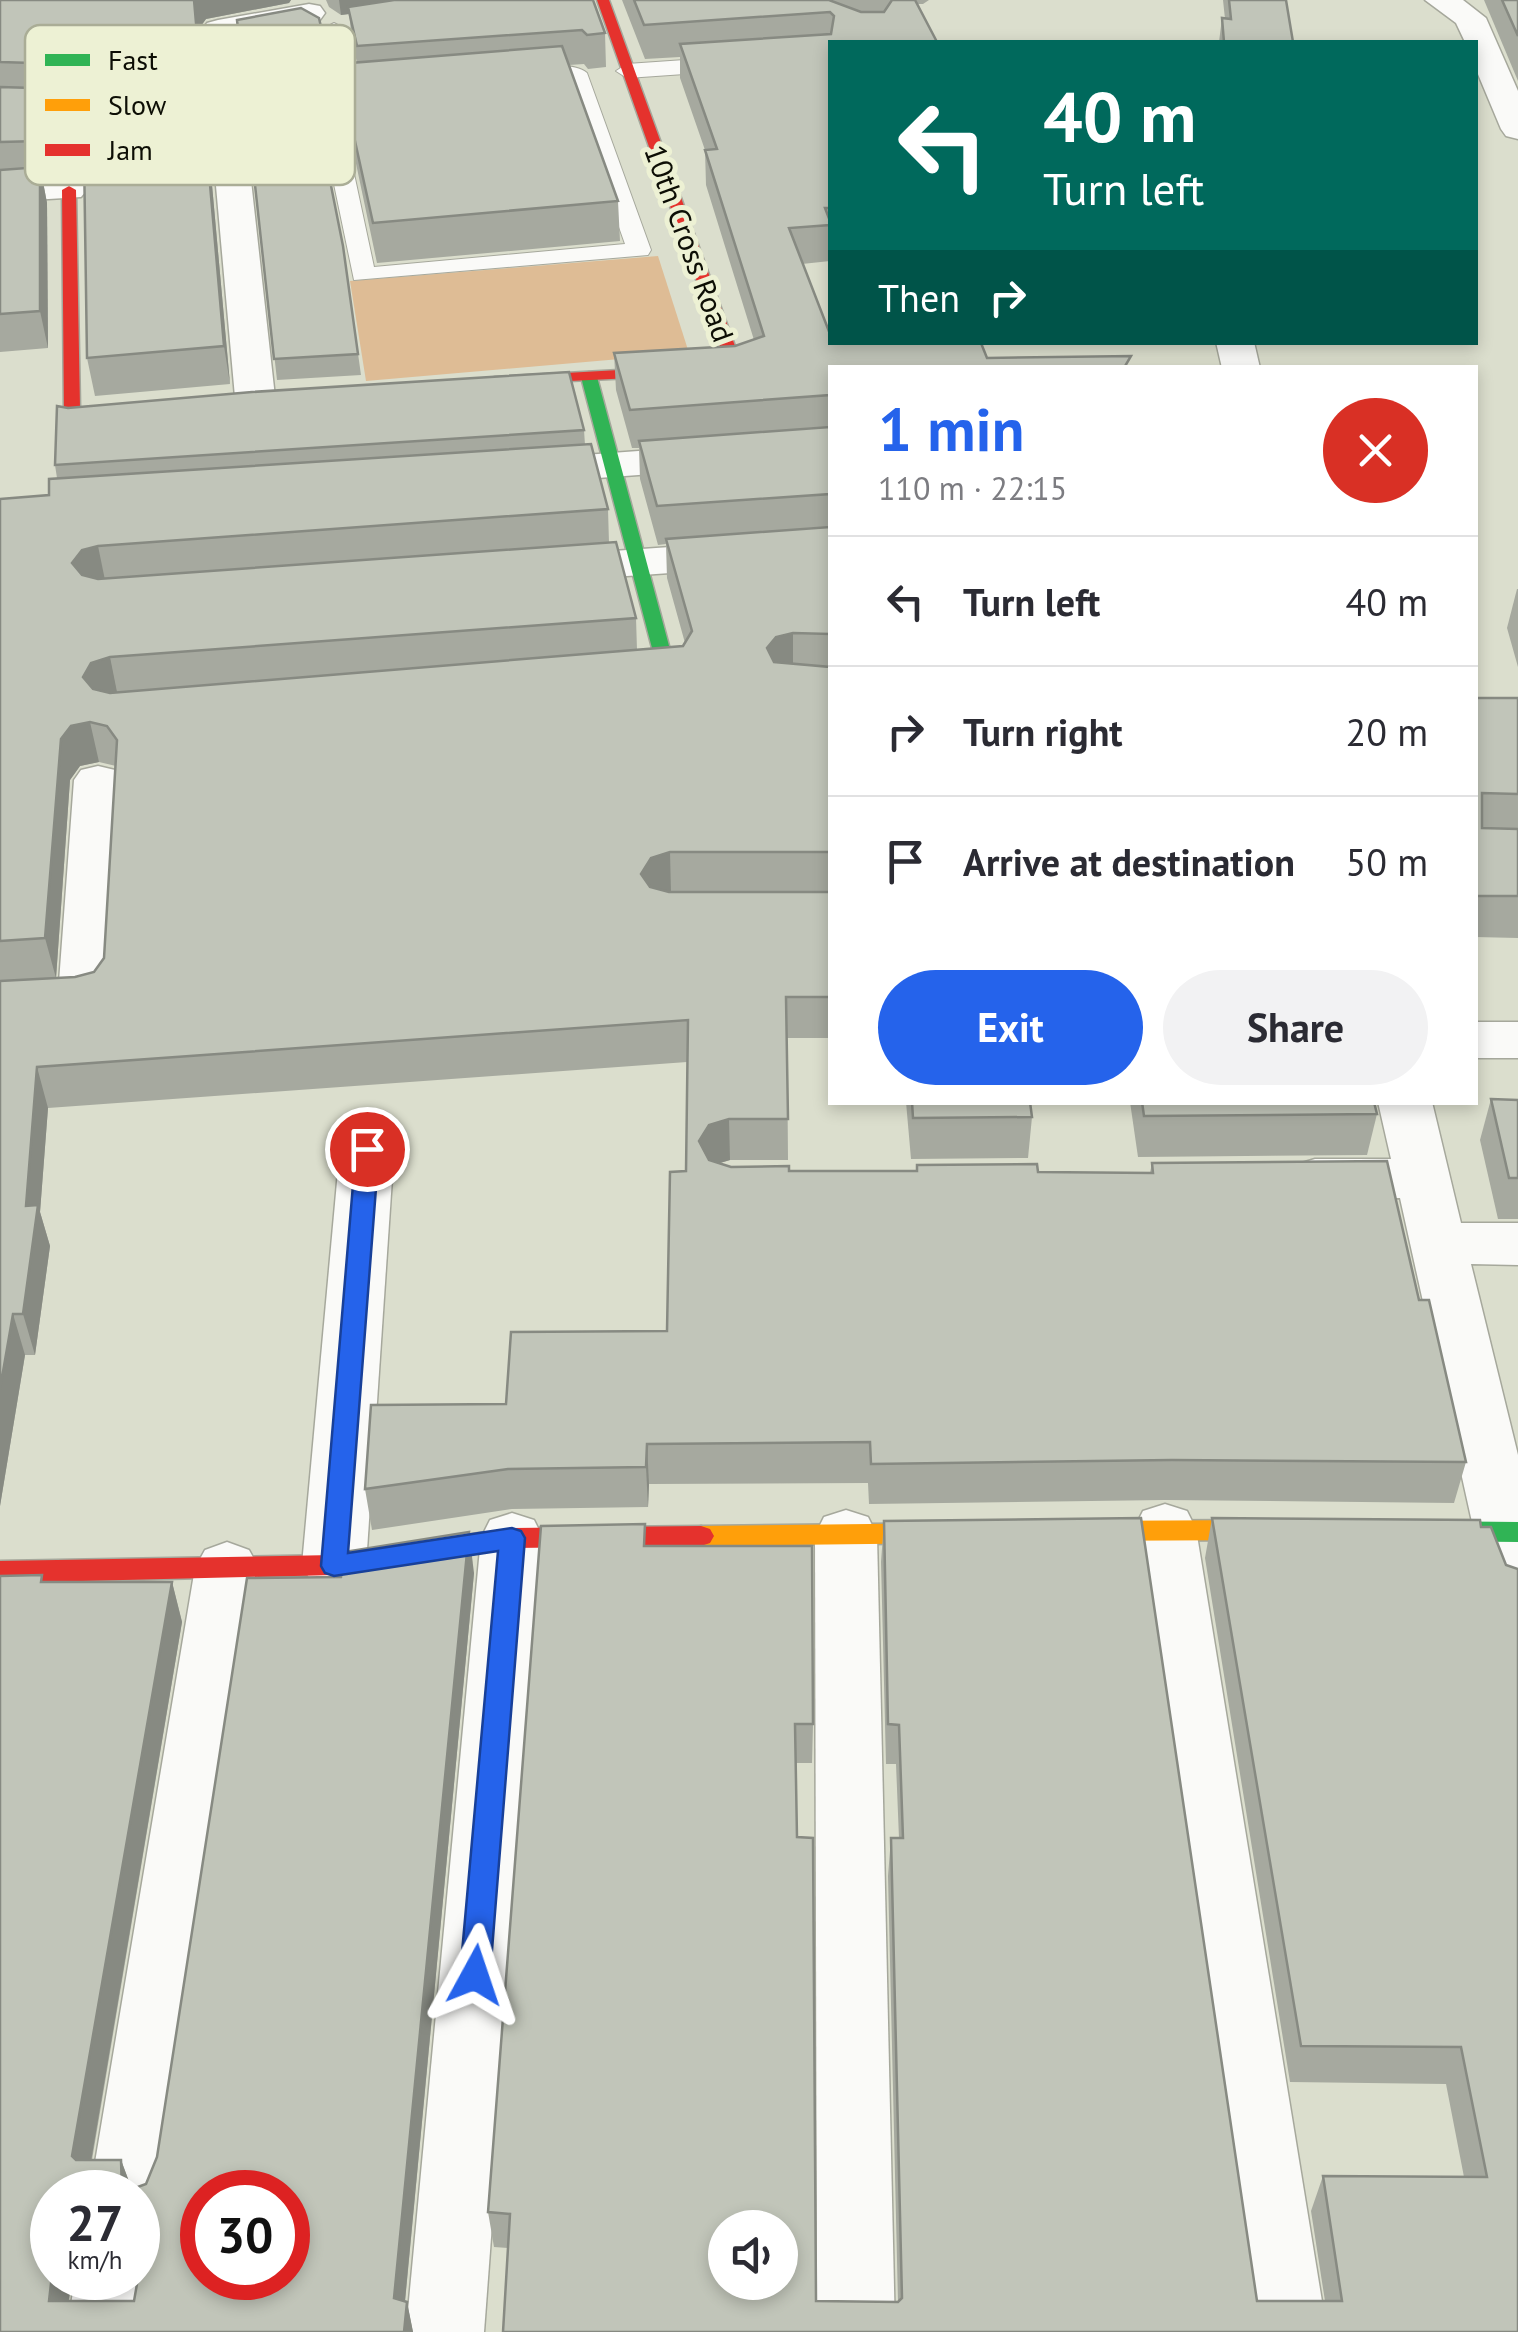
<!DOCTYPE html>
<html lang="en">
<head>
<meta charset="utf-8">
<style>
	:root { --surface:#fff; --page:#f2f2f3; --text:#2b2b33; --muted:#7c7c81; --line:#e1e1e2; --accent:#2563eb }
	body { margin:0; font-family:"PT Sans",sans-serif; background:var(--page); color:var(--text); height:100vh; display:flex; flex-direction:column; font-size:38px; white-space:nowrap }
	* { box-sizing:border-box; margin:0 }
	p { font-size:32px; color:var(--muted) }
	.icon { flex:none; width:55px; height:55px; fill:none; stroke:currentColor; stroke-width:2; stroke-linecap:round; stroke-linejoin:round }
	.map { position:relative; flex:1; overflow:hidden }
	.side { position:absolute; left:828px; top:365px; width:650px; height:740px; display:flex; flex-direction:column; background:var(--surface); border-radius:0px; box-shadow:0 5px 15px #0003 }
	.side>* { flex:none }
	.banner { position:absolute; left:828px; top:40px; width:650px; height:305px; border-radius:0px; box-shadow:0 5px 15px #0003; background:#00695c; color:#fff; overflow:hidden }
	.fabs { position:absolute; left:708px; top:2210px; display:grid; gap:20px }
	.fabs a { display:grid; place-items:center; width:90px; height:90px; border-radius:50%; background:var(--surface); box-shadow:0 5px 15px #0003; font-size:50px }
	.speed { position:absolute; left:30px; top:2170px; display:flex; gap:20px; font-size:50px; font-weight:700; text-align:center }
	.speed>* { display:grid; place-content:center; width:130px; height:130px; border-radius:50%; background:var(--surface); box-shadow:0 5px 15px #0003; line-height:1 }
	.speed small { font-size:25px; font-weight:400 }
	.speed .limit { border:15px solid #d22; background:#fff; color:#111 }
	.pin { position:absolute; display:grid; place-items:center; width:85px; height:85px; color:#fff; margin:-42px; border:5px solid #fff; border-radius:50%; box-shadow:0 2px 10px #0007 }
	.me { position:absolute; width:110px; margin:-55px; rotate:5deg; stroke-linejoin:round; filter:drop-shadow(0 0 8px #0008) }
	.turn { display:flex; align-items:center; gap:35px; height:210px; padding:0 50px; font-size:45px }
	.turn .icon { width:130px; height:130px; stroke-width:2.5 }
	.turn b { display:block; font-size:70px; line-height:85px }
	.then { display:flex; align-items:center; height:95px; padding:0 50px; background:#0003; gap:20px; font-size:38px }
	.round { display:grid; place-items:center; flex:none; width:105px; height:105px; border-radius:52px; background:var(--page) }
	.headline { display:flex; align-items:center; justify-content:space-between; height:170px; padding:0 50px }
	h1 { font-size:60px; font-weight:600; line-height:75px; color:var(--accent) }
	.primary-button { display:flex; gap:20px; margin-top:auto; padding:20px 50px }
	.primary-button a { flex:1; height:115px; border-radius:60px; background:var(--accent); color:#fff; font-size:40px; font-weight:600; line-height:115px; text-align:center }
	.primary-button a+a { background:var(--page); color:var(--text) }
	ul { padding:0; list-style:none }
	li { display:flex; align-items:center; gap:30px; height:130px; padding:0 50px; border-top:2px solid var(--line) }
	li div { flex:1 }
	li b { display:block; font-size:38px }
	li em { font-style:normal }
	.map>svg:first-child { display:block }
</style>
</head>
<body>
<div class="map">
<svg width="1518" height="2332" viewBox="0 0 1518 2332">
	<rect width="100%" height="100%" fill="#dbdecd"/>
	<polygon fill="#debc95" points="658,256 689,353 366,381 350,281"/>
	<g fill="none" stroke-linecap="round" stroke-linejoin="round">
		<defs>
			<g id="lane">
				<path d="M334,23l11,6 14,62 -3,5 -18,3 36,168 251,-23 -58,-164 -42,4 -11,-7c13,-12 60,-16 73,-4l64,177 -3,5 -294,25 -39,-187 3,-5 18,-3 -13,-56z"/>
				<polygon points="830,50 830,64 627,78 616,71 627,64"/>
			</g>
			<g id="street">
				<polygon points="1425,0 1463,0 1486,18 1518,91 1518,139 1506,136 1501,129 1475,67 1475,42 1465,42 1456,23"/>
				<polygon points="309,4 320,6 325,13 320,20 235,36 275,397 269,405 255,409 241,405 235,397 202,30 207,23 218,20"/>
				<polygon points="0,99 71,102 76,109 87,190 81,197 0,202 0,180 50,180 43,119 0,119"/>
				<polygon points="1216,342 1254,342 1260,368 1222,368"/>
				<polygon points="830,437 830,461 557,481 543,478 537,469 543,460 557,457"/>
				<polygon points="830,536 830,562 584,579 569,575 563,566 569,557 584,553"/>
				<polygon points="98,766 115,770 122,780 110,997 102,1009 84,1014 0,1020 0,986 59,982 74,780 81,770"/>
				<rect x="1475" y="1022" width="43" height="36"/>
				<polygon points="1378,1102 1432,1102 1461,1223 1518,1223 1518,1265 1471,1264 1518,1455 1518,1611 1496,1603 1486,1585 1400,1198 1315,1199 1295,1193 1287,1179 1295,1165 1315,1159 1391,1159"/>
				<polygon points="367,1130 386,1135 394,1149 366,1565 356,1583 334,1591 312,1583 302,1565 340,1149 348,1135"/>
				<polygon points="1165,1504 1187,1511 1196,1529 1327,2332 1249,2332 1134,1529 1143,1511"/>
				<polygon points="846,1510 868,1517 877,1535 895,2332 817,2332 815,1535 824,1517"/>
				<polygon points="512,1513 534,1520 543,1538 484,2332 406,2332 481,1538 490,1520"/>
				<polygon points="227,1542 249,1550 259,1568 166,2192 155,2218 138,2225 138,2192 90,2192 195,1568 205,1550"/>
				<polygon points="138,2249 153,2278 145,2332 67,2332 75,2278 138,2278"/>
			</g>
			<g id="fast">
				<polygon points="589,372 597,377 676,672 673,676 615,682 606,676 615,670 657,667 581,377"/>
				<polygon points="1421,1521 1518,1522 1518,1542 1421,1541 1412,1538 1408,1531 1412,1524"/>
			</g>
			<g id="slow">
				<polygon points="1285,1520 1294,1523 1298,1530 1294,1537 1285,1540 1066,1541 1057,1538 1053,1531 1057,1524 1066,1521"/>
				<polygon points="955,1523 964,1526 968,1533 964,1540 955,1543 701,1546 692,1543 688,1536 692,1529 701,1526"/>
			</g>
			<g id="jam">
				<polygon points="597,0 609,0 743,368 735,373 489,385 489,379 495,377 726,364"/>
				<polygon points="69,186 76,190 80,408 140,403 146,405 146,411 72,419 64,414 62,190"/>
				<polygon points="701,1526 710,1529 714,1536 710,1543 701,1546 512,1548 334,1575 0,1583 0,1561 334,1555 512,1528"/>
			</g>
		</defs>
		<use href="#lane" stroke="#a6a89c" stroke-width="2"/>
		<use href="#street" stroke="#a6a89c" stroke-width="3"/>
		<use href="#fast" stroke="#a6a89c" stroke-width="3"/>
		<use href="#slow" stroke="#a6a89c" stroke-width="3"/>
		<use href="#jam" stroke="#a6a89c" stroke-width="3"/>
		<use href="#lane" fill="#fafaf8" fill-rule="evenodd"/>
		<use href="#street" fill="#fafaf8" fill-rule="evenodd"/>
		<use href="#fast" fill="#30b455" fill-rule="evenodd"/>
		<use href="#slow" fill="#ff9f0a" fill-rule="evenodd"/>
		<use href="#jam" fill="#e5322d" fill-rule="evenodd"/>
	</g>
	<g fill="#a6a99f" fill-rule="evenodd">
		<polygon points="0,0 291,0 289,3 206,19 198,30 230,384 95,396 87,358 84,154 78,106 71,98 35,97 40,123 46,176 42,176 47,203 48,348 0,352"/>
		<polygon points="326,0 593,0 605,33 606,67 588,69 584,64 569,65 618,201 620,241 377,263 343,102 338,64 357,63 352,40 349,14 341,15 329,7"/>
		<path d="M622,0h307l-6,4h-6l-87,38v219l-28,3 28,104v670h-43l1,122h-58l-10,3 11,4 58,4 361,2 2,-10 267,137 47,162 -12,41 -289,-3 -296,4 -1,-21 -219,1 -1,23 -136,2 -140,21 -7,-41 141,-85 161,-73 19,-160 1,-109 -639,46 -8,104 10,34 -15,109h-10l-25,151v-1007l49,-4 8,-17 -2,-13 13,-57 516,22 1,15 23,64 1,34 27,75 1,32 46,-4 2,-3 -18,-65 -1,-34 -8,1 -18,-66 -1,-31h-7l-16,-58 -2,-37 121,-7 19,-6 -48,-155 -1,-35 -25,-72v-21l-35,2zM99,762l17,4 -12,192 -10,14 -19,5 -19,1 14,-198 10,-14z"/>
		<polygon points="1223,0 1286,0 1293,42 1219,42 1222,18 1225,19"/>
		<polygon points="1484,0 1518,0 1518,81"/>
		<polygon points="237,20 329,63 331,82 317,84 312,92 343,246 361,375 277,380"/>
		<polygon points="1517,589 1518,589 1518,667 1507,628"/>
		<polygon points="1475,698 1518,698 1518,938 1475,937"/>
		<polygon points="1491,1099 1518,1100 1518,1219 1498,1219 1480,1140"/>
		<polygon points="906,1102 1030,1102 1032,1117 1028,1158 911,1159"/>
		<polygon points="1130,1102 1374,1102 1377,1114 1367,1155 1138,1157"/>
		<polygon points="1212,1518 1481,1527 1506,1565 1518,2332 503,2332 508,2248 494,2247 488,2212 646,1546 813,1724 812,1763 796,1763 797,1837 816,2301 898,2302 888,1876 891,1838 899,1838 896,1764 886,1764 881,1562 884,1521 1257,2301 1325,2301 1311,2211 1323,2176 1464,2177 1446,2084 1290,2082 1205,1558"/>
		<path d="M474,1573l-69,729h2l6,30h-413l44,-750h128l10,40 -90,538h29l11,30 14,-6 11,-27 184,-580zM52,2192h86v54l3,1 2,3 -9,51h-65l3,-23h-20z"/>
	</g>
	<g fill="#878a82">
		<polygon points="194,0 291,0 289,3 206,19 198,30 230,384 224,346"/>
		<polygon points="339,0 450,0 348,7 349,14 341,15"/>
		<polygon points="329,63 331,82 317,84 311,94 309,75 315,65"/>
		<polygon points="33,88 40,123 46,176 39,141"/>
		<polygon points="40,167 47,203 48,348 40,311"/>
		<polygon points="98,546 106,585 90,589 72,563 82,550"/>
		<polygon points="793,633 793,672 776,676 767,648 776,637"/>
		<polygon points="110,657 118,697 99,703 83,677 91,663"/>
		<polygon points="90,722 99,762 80,766 70,780 56,978 45,938 61,739 71,726"/>
		<polygon points="670,852 671,893 652,898 641,874 651,858"/>
		<polygon points="37,1067 48,1108 40,1212 50,1246 35,1355 23,1314 26,1206"/>
		<polygon points="729,1119 730,1160 710,1166 699,1141 709,1125"/>
		<polygon points="13,1314 25,1355 0,1506 0,1389"/>
		<polygon points="647,1444 649,1484 648,1507 646,1467"/>
		<polygon points="469,1532 474,1573 402,2332 394,2298"/>
		<polygon points="172,1582 182,1622 86,2191 72,2156"/>
		<polygon points="121,2160 133,2192 122,2192"/>
		<polygon points="52,2278 72,2278 64,2332 49,2301"/>
		<polygon points="407,2302 413,2332 404,2332"/>
	</g>
	<g fill="#c1c5b9" stroke="#878a82" stroke-width="2.5" fill-rule="evenodd">
		<polygon points="0,0 194,0 224,346 87,358 84,154 73,74 65,64 0,62"/>
		<polygon points="394,0 593,0 605,33 587,35 582,30 357,46 348,7"/>
		<polygon points="634,0 829,0 861,12 884,12 892,0 915,0 937,42 830,42 830,208 825,208 830,221 830,225 789,228 830,334 830,342 977,342 981,343 987,358 1131,356 1124,368 830,368 830,395 630,410 614,353 735,346 764,336 705,150 717,149 680,44 831,34 834,16 830,12 644,25"/>
		<polygon points="1229,0 1286,0 1293,42 1224,42 1222,18 1231,19"/>
		<polygon points="1502,0 1518,0 1518,36"/>
		<polygon points="301,8 319,18 329,63 315,65 309,75 343,246 358,354 274,359 237,20"/>
		<polygon points="562,46 618,201 373,223 338,64"/>
		<polygon points="0,87 33,88 39,141 0,142"/>
		<polygon points="40,167 40,311 0,314 0,170"/>
		<polygon points="569,372 584,430 55,465 57,406 68,408 252,392"/>
		<polygon points="830,427 830,494 657,506 639,441"/>
		<polygon points="591,444 608,509 98,546 82,550 72,563 82,575 98,579 616,542 636,618 110,657 91,663 83,677 93,689 110,693 683,646 692,631 666,539 830,527 830,634 793,633 776,637 767,648 774,662 830,667 830,852 670,852 651,858 641,874 650,887 669,892 830,892 830,997 786,997 788,1119 729,1119 709,1125 699,1141 709,1160 731,1167 789,1166 789,1171 917,1171 917,1165 1037,1164 1038,1172 1153,1173 1152,1163 1387,1161 1419,1300 1429,1300 1466,1462 1172,1460 871,1464 870,1442 647,1444 646,1467 508,1469 365,1489 371,1405 506,1404 511,1332 667,1331 670,1172 686,1171 688,1020 37,1067 26,1206 38,1205 23,1314 13,1314 0,1389 0,981 75,977 94,972 104,958 117,740 107,726 90,722 71,726 61,739 45,938 0,941 0,499 49,495 49,479"/>
		<polygon points="1475,698 1518,698 1518,794 1482,793 1482,828 1518,829 1518,896 1475,896"/>
		<polygon points="1491,1099 1518,1100 1518,1178 1509,1178"/>
		<polygon points="912,1102 1030,1102 1032,1117 913,1118"/>
		<polygon points="1142,1102 1374,1102 1377,1114 1144,1116"/>
		<path d="M1141,1518l116,783h85l-19,-125 164,1 -26,-130 -160,-1 -89,-528 268,2 1,7h10l15,38 12,4v763h-1015l7,-118 -22,-2 53,-686 104,-2 -1,22h168l1,178h-18l2,113 16,1 3,463 82,1 4,-4 -11,-460h12l-4,-113 -11,-1 -4,-203zM725,2228h55v54h-55z"/>
		<path d="M469,1532l-75,766 13,4 -3,30h-404v-756l42,-1 -1,7h131l-100,574 4,4h45l1,32h-70v83l-3,26h85l10,-57 -6,-12v-40h-14l22,-8 11,-27 90,-579 94,-1 3,-25zM202,2192h86v86h-86z"/>
	</g>
	<polygon fill="#2563eb" stroke="#184099" stroke-width="2.5" points="367,1141 379,1149 348,1553 512,1528 521,1531 525,1538 490,1975 485,1985 475,1989 465,1985 460,1975 498,1551 334,1576 325,1573 321,1566 356,1149"/>
	<g text-anchor="middle" dominant-baseline="central" stroke-width="10" stroke-linejoin="round" paint-order="stroke">
		<g font-size="30" fill="#0d0e05" stroke="#edf1d4">
			<text transform="translate(690 243) rotate(70)">10th Cross Road</text>
		</g>
	</g>
	<rect x="25" y="25" width="330" height="160" rx="15" fill="#edf1d4" stroke="#aaad96" stroke-width="2.5"/>
	<rect x="45" y="54" width="45" height="12" fill="#30b455"/>
	<rect x="45" y="99" width="45" height="12" fill="#ff9f0a"/>
	<rect x="45" y="144" width="45" height="12" fill="#e5322d"/>
	<g font-size="28" fill="#0d0e05">
		<text x="108" y="70">Fast</text>
		<text x="108" y="115">Slow</text>
		<text x="108" y="160">Jam</text>
	</g>
</svg>
<div class="fabs">
<a><svg class="icon" aria-label="sound" viewBox="0 0 24 24"><path d="M4 9h4l5-4v14l-5-4H4zM17 9q2 3 0 6"/></svg></a>
</div>
<div class="speed"><div>27<small>km/h</small></div><div class="limit">30</div></div>
<div class="pin" style="left:367px;top:1149px;background:#d93025"><svg class="icon" aria-label="arrive" viewBox="0 0 24 24"><path d="M6 21V4h12l-3 4 3 4H6"/></svg></div>
<svg class="me" style="left:475px;top:1975px" viewBox="-20 -20 40 40"><path d="M0-17L14 15 0 8-14 15z" fill="#2563eb" stroke="#fff" stroke-width="4"/></svg>
<div class="banner">
<div class="turn"><svg class="icon" aria-label="left" viewBox="0 0 24 24"><path d="M17 20v-9H6M10 6l-5 5 5 5"/></svg><div><b>40 m</b>Turn left</div></div>
<div class="then">Then<svg class="icon" aria-label="right" viewBox="0 0 24 24"><path d="M7 20v-9h11M14 6l5 5-5 5"/></svg></div>
</div>
<section class="side">
<div class="headline"><div><h1>1 min</h1><p>110 m · 22:15</p></div><a class="round" style="background:#d93025;color:#fff"><svg class="icon" aria-label="close" viewBox="0 0 24 24"><path d="M6 6l12 12M18 6L6 18"/></svg></a></div>
<ul>
<li><svg class="icon" aria-label="left" viewBox="0 0 24 24"><path d="M17 20v-9H6M10 6l-5 5 5 5"/></svg><div><b>Turn left</b></div><em>40 m</em></li>
<li><svg class="icon" aria-label="right" viewBox="0 0 24 24"><path d="M7 20v-9h11M14 6l5 5-5 5"/></svg><div><b>Turn right</b></div><em>20 m</em></li>
<li><svg class="icon" aria-label="arrive" viewBox="0 0 24 24"><path d="M6 21V4h12l-3 4 3 4H6"/></svg><div><b>Arrive at destination</b></div><em>50 m</em></li>
</ul>
<div class="primary-button"><a>Exit</a><a>Share</a></div>
</section>
</div>
</body>
</html>
